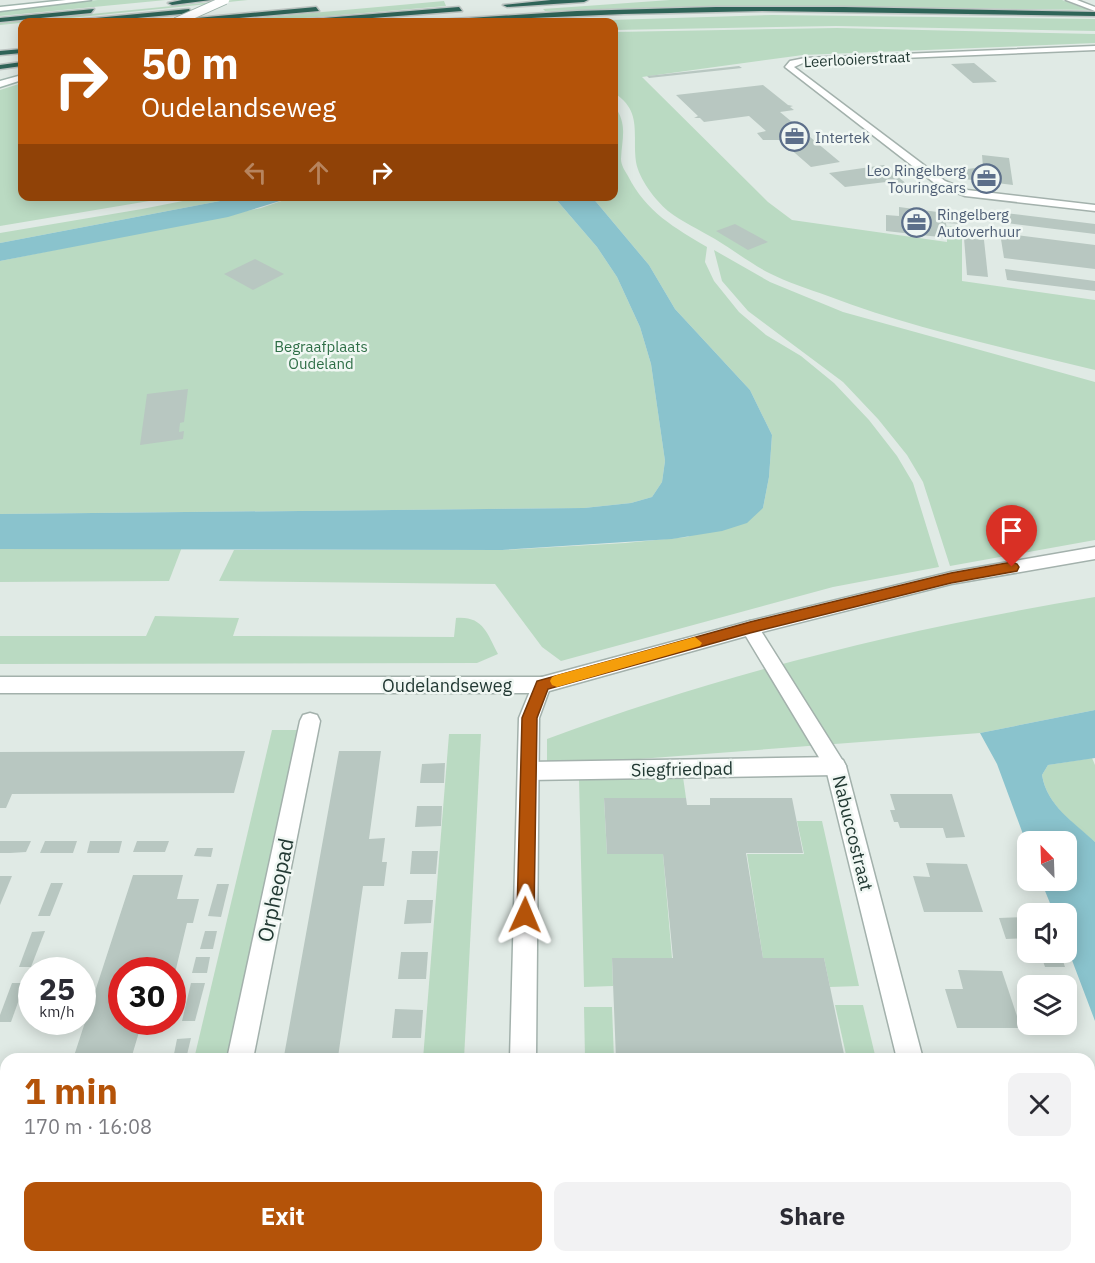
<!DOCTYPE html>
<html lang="en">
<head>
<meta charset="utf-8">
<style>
	:root { --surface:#fff; --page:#f2f2f3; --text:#2b2b33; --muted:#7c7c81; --accent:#b45309 }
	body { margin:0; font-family:"IBM Plex Sans",sans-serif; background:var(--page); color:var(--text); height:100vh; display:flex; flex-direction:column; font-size:22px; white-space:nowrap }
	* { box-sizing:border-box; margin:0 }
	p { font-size:20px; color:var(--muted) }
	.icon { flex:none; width:33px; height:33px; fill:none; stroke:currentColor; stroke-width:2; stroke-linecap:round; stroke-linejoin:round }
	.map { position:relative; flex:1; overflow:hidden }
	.details { position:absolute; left:0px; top:1053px; width:1095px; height:210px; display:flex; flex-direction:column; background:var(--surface); border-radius:18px 18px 0 0; box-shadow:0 3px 15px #0003 }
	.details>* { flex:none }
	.top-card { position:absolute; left:18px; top:18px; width:600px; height:183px; border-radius:12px; box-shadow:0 3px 15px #0003; background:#b45309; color:#fff; overflow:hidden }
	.needle { width:39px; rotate:337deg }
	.tools { position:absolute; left:1017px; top:831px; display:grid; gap:12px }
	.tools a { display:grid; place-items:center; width:60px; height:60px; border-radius:12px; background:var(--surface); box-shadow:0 3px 15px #0003; font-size:30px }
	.speed { position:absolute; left:18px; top:957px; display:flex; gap:12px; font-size:30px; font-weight:700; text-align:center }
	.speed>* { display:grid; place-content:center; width:78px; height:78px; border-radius:50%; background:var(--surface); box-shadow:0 3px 15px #0003; line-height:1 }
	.speed small { font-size:15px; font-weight:400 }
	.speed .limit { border:9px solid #d22; background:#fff; color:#111 }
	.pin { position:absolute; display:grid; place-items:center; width:51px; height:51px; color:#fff; margin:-62px -26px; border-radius:50% 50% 50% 0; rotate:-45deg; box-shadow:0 0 6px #0007 }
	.pin .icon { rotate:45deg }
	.me { position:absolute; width:66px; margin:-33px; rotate:1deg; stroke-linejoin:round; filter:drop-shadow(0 0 4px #0008) }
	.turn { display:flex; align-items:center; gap:21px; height:126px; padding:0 24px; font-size:27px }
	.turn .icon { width:78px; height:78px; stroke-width:2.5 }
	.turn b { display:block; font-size:42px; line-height:51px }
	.lanes { display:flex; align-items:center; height:57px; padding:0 24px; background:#0003; justify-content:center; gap:30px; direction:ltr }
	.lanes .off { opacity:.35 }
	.round { display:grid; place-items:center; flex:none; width:63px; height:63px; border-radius:12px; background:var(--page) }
	.headline { display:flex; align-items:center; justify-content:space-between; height:102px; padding:0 24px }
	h1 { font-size:36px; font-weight:700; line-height:45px; color:var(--accent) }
	.button { display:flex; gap:12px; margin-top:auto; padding:12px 24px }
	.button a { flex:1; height:69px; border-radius:12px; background:var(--accent); color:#fff; font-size:24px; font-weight:700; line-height:69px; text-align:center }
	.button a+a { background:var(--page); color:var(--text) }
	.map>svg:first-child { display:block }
</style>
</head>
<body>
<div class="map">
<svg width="1095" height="1263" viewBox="0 0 1095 1263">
	<rect width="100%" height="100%" fill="#e0eae5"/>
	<g fill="#badac2">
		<polygon points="98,0 166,0 0,16 0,10"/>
		<polygon points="233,0 248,0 0,25 0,23"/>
		<polygon points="670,0 1062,0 1083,8 1095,7 1095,10 753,6 545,11 543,9"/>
		<polygon points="444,1 446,6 258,22 212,22"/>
		<polygon points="772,15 1095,19 1095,31 836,26 614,30 614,22 545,22"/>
		<path d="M837,28l258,6v9l-292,12 -161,22 126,125 24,18 155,22v-16l15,2v53l133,19v70c-89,-22 -181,-41 -267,-74 -20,-7 -41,-14 -59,-23 -19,-10 -36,-23 -54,-34 -15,-9 -33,-17 -47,-28 -13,-11 -29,-32 -32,-49 -4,-27 7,-51 -22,-69v-61z"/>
		<polygon points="22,83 22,196 173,197 0,226 0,90"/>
		<path d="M614,105c14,20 8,32 7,54 0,6 4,12 7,17 18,36 47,52 79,71l-2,15 9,19 25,31 27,23 35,21 33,27 35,37 28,36 16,27 26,84 -106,20 -272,74 -19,-14 -47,-63 -276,-3 15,-31h268l123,-7 62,-6 76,-29 6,-31 3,-42 -22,-45 -75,-81 -26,-44 -57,-68 22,-1z"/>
		<polygon points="203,197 241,197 0,243 0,233 142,209"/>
		<polygon points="293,197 554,197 597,247 617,277 640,327 651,364 665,461 662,482 652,497 631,503 584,508 0,514 0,261 261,208"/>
		<polygon points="714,250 770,282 843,312 1095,382 1095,540 950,566 923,482 907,455 878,419 843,382 748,311 722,281"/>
		<polygon points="182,547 169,581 0,582 0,549"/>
		<path d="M1095,597v113l-115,23 -433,33v-27c176,-66 362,-111 548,-142z"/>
		<path d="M155,616l84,2 -6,18 221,1 2,-19c27,-2 31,15 42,36l-21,9 -477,1v-28h146z"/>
		<polygon points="272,730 301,730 232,1059 194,1059"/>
		<polygon points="449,734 481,734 464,1059 423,1059"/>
		<path d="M1092,758l3,7v77c-22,-19 -48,-37 -53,-67l6,-10z"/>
		<polygon points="683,777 686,798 604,799 607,854 663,854 672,958 612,958 613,986 584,987 579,779"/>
		<polygon points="797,821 822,821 859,986 830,987 824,958 763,958 747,854 804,854"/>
		<polygon points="835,1005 863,1005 876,1059 847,1059"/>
		<polygon points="584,1007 612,1007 614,1059 585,1059"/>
	</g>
	<g fill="#8ac3cd">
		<polygon points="241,197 293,197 228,217 0,261 0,243"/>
		<polygon points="554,197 592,197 649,265 675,309 750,390 772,435 769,477 763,508 747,523 722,531 672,539 502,550 0,549 0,514 584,508 631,503 652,497 662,482 665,461 651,364 640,327 617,277 597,247"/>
		<path d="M1095,710v48l-47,7 -6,10c5,31 32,47 53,67v179l-28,-74 -1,-33 -12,-1 -13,-32 25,-1v-38h-38l-1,3 -30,-81 -17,-31z"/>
	</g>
	<g fill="#b8c7c1">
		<polygon points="974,63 997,82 973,83 951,64"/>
		<polygon points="739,66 742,68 649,78 647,76"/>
		<polygon points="763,85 788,105 793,106 790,107 794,110 780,112 840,162 811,167 780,140 763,140 757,133 766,131 749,116 704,122 700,118 694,118 698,116 676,95"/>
		<polygon points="982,155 1009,158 1013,185 964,179 952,171 983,167"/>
		<polygon points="884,165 915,191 901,194 886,182 845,187 829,173"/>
		<polygon points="899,207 961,215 962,224 946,223 948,238 886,231 886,215 899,216"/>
		<polygon points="997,212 1095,224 1095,234 999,222"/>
		<polygon points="735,224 768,242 748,250 716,231"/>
		<polygon points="1000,233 1095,245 1095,269 1004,258"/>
		<polygon points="964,238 984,240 988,277 967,275"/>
		<polygon points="255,259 284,274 253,290 224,274"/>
		<polygon points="1005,269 1095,281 1095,291 1007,280"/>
		<polygon points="188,389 184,422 180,423 179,432 184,431 183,439 140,445 147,394"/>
		<polygon points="245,751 234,793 12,794 6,808 0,808 0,752"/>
		<polygon points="339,751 381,751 369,839 385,838 382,862 387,862 384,886 363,886 338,1057 284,1056"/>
		<polygon points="445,763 444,783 420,783 422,764"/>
		<polygon points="890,794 952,794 965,837 946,838 943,828 900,828 898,822 894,822 890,810 895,810"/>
		<polygon points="604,798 686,798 687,805 710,805 710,798 792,798 803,853 746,853 763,958 824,958 845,1059 616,1059 612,958 673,958 663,854 607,854"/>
		<polygon points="417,806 442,806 441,826 415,827"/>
		<polygon points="0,841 31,841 26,852 10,853 0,853"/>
		<polygon points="45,841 77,841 73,853 40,853"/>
		<polygon points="90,841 122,841 119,853 87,853"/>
		<polygon points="137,841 169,841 165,852 133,852"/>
		<polygon points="197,848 213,848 211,857 194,856"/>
		<polygon points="412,851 438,851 436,874 410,874"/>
		<polygon points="926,863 967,864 983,912 924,912 913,876 930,877"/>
		<polygon points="133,875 183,875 177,899 199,899 193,923 187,923 175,973 172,970 122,970 122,1022 142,1022 131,1059 73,1059"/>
		<polygon points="0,876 12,876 0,905"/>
		<polygon points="51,883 63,883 50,916 38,916"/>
		<polygon points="217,884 229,884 221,917 208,916"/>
		<polygon points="407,900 433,900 431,923 404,924"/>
		<polygon points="1028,917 1028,938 1006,939 999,918"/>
		<polygon points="45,931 31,967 19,967 32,932"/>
		<polygon points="205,931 217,931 213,949 200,949"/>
		<polygon points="401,952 428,952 426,979 398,979"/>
		<polygon points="1040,952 1060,952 1065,967 1045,967"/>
		<polygon points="196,957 210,957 207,973 192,973"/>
		<polygon points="958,970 1002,971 1021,1028 957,1028 945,989 963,989"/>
		<polygon points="12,983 25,983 11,1022 0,1022 0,1015"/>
		<polygon points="191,983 205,983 195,1021 182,1021"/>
		<polygon points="395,1009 423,1010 421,1038 392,1038"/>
		<polygon points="191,1038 186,1059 173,1059 177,1039"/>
		<polygon points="1089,1239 1095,1263 1023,1263 1021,1257 1089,1257"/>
		<polygon points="0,1242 6,1242 6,1257 53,1257 51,1263 0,1263"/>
		<polygon points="102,1257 135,1257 133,1263 100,1263"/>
		<polygon points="700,1257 810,1257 811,1263 701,1263"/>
	</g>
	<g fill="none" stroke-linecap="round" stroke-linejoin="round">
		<defs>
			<g id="pedestrian">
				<polygon points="310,713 317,715 320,721 253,1059 227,1059 300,721 303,715"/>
				<polygon points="836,757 843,760 846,766 843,772 836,775 528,780 521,777 518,771 521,765 528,762"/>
			</g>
			<g id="minor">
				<polygon points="1095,46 1095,50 805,62 794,67 945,181 967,190 1095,205 1095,211 965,196 937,185 785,67 790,61 805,58"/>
				<polygon points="750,621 756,623 846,766 923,1059 897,1059 826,769 741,628 744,623"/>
				<polygon points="542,677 549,679 551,685 539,718 536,1059 510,1059 519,718 535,679"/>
				<rect x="0" y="1155" width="6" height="28"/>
				<rect x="505" y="1257" width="28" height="6"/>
				<polygon points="945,1257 973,1257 974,1263 946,1263"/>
			</g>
			<g id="tertiary">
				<polygon points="1066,0 1077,0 1095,7 1095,11"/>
				<polygon points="1095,547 1095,559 951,584 750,635 542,693 0,693 0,677 542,677 750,621 951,572"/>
			</g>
			<g id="secondary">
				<polygon points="66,0 91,0 0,11 0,7"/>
				<polygon points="22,75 22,80 0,87 0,81"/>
			</g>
			<g id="motorway">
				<polygon points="211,0 172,5 168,3 182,0"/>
				<polygon points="551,0 588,0 584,2 507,7 503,5"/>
				<polygon points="316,7 319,11 194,22 171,22 175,20"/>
				<polygon points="459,7 462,11 321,22 295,22 299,20"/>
				<polygon points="716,7 844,7 1095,12 1095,16 762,11 624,14 435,22 439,20 577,11"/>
				<polygon points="94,9 91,13 0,22 0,18"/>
				<polygon points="189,9 192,13 93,22 71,22 75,20"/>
				<polygon points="22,49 22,53 0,55 0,51"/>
				<polygon points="22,62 22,66 0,69 0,65"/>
			</g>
		</defs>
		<use href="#pedestrian" stroke="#a3b1ac" stroke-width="3"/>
		<use href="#minor" stroke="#a3b1ac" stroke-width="3"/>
		<use href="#tertiary" stroke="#a3b1ac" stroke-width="3"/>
		<use href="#secondary" stroke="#a0b5ad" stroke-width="3"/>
		<use href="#motorway" stroke="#bdc4c2" stroke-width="3"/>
		<use href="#pedestrian" fill="#fff" fill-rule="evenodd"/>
		<use href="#minor" fill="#fff" fill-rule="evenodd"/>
		<use href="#tertiary" fill="#fff" fill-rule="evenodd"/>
		<use href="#secondary" fill="#fff" fill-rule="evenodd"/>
		<use href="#motorway" fill="#2f6458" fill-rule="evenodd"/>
		<defs>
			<polyline id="secondary-bridge" points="176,22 225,0"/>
		</defs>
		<use href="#secondary-bridge" stroke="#a0b5ad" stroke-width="10" stroke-linecap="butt"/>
		<use href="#secondary-bridge" stroke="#fff" stroke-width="8"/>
	</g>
	<polygon fill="#b45309" stroke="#753606" stroke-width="1.5" points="1012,562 1017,564 1019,567 1017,571 951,583 750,633 548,689 537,718 534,915 532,921 525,924 519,921 517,915 522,718 537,681 750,622 951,573"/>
	<polygon fill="#f59e0b" points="695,637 702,643 700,646 557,687 552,685 550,681 552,677 557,675"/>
	<defs>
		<symbol id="office-ring" viewBox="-11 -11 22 22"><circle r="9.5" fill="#f0f7f3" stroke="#5c6f8a" stroke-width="1.5"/><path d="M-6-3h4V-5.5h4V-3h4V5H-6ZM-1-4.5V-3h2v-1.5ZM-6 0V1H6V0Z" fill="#5c6f8a"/></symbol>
	</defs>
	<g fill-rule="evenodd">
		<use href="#office-ring" x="778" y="120" width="33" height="33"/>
		<use href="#office-ring" x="970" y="162" width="33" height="33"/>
		<use href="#office-ring" x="900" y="206" width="33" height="33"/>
	</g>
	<g text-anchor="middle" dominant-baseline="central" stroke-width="5" stroke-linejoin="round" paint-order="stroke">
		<g font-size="15" fill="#223933" stroke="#f0f7f3">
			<text transform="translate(857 59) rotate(-3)">Leerlooierstraat</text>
		</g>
		<g font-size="15" fill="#4e5e75" stroke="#f0f7f3" text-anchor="start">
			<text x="815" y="137">Intertek</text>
			<text x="966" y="170" text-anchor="end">Leo Ringelberg<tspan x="966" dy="17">Touringcars</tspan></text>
			<text x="937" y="214">Ringelberg<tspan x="937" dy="17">Autoverhuur</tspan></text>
		</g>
		<g font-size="15" fill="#2e6e46" stroke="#f0f7f3">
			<text x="321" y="346">Begraafplaats<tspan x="321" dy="17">Oudeland</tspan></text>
		</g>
		<g font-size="18" fill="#223933" stroke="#f0f7f3">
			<text x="447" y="685">Oudelandseweg</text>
			<text transform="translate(682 769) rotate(-1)">Siegfriedpad</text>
			<text transform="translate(853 833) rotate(76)">Nabuccostraat</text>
		</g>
		<g font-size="21" fill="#223933" stroke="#f0f7f3">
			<text transform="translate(275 890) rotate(-78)">Orpheopad</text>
		</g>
	</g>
</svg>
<div class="tools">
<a><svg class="needle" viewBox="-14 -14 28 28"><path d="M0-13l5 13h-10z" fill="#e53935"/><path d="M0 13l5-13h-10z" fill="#7c7c81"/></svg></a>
<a><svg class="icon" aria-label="sound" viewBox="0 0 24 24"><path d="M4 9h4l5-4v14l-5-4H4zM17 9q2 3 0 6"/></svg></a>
<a><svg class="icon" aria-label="layers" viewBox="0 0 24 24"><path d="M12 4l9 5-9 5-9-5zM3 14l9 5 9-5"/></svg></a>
</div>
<div class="speed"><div>25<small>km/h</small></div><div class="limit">30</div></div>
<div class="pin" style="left:1012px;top:567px;background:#d93025"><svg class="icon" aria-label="arrive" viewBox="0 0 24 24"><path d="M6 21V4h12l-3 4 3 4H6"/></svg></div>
<svg class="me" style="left:525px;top:915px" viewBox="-20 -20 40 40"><path d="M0-17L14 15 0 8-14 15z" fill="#b45309" stroke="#fff" stroke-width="4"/></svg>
<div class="top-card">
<div class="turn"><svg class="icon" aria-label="right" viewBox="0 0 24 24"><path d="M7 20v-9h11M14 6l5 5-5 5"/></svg><div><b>50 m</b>Oudelandseweg</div></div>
<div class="lanes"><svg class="icon off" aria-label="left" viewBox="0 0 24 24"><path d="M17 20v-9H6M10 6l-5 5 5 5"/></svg><svg class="icon off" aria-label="ahead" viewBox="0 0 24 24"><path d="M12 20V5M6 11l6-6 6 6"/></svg><svg class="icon" aria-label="right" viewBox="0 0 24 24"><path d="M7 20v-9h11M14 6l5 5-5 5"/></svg></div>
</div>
<section class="details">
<div class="headline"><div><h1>1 min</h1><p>170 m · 16:08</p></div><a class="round"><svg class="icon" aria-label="close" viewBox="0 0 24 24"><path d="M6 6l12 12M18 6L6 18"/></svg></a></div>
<div class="button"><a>Exit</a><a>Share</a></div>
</section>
</div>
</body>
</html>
